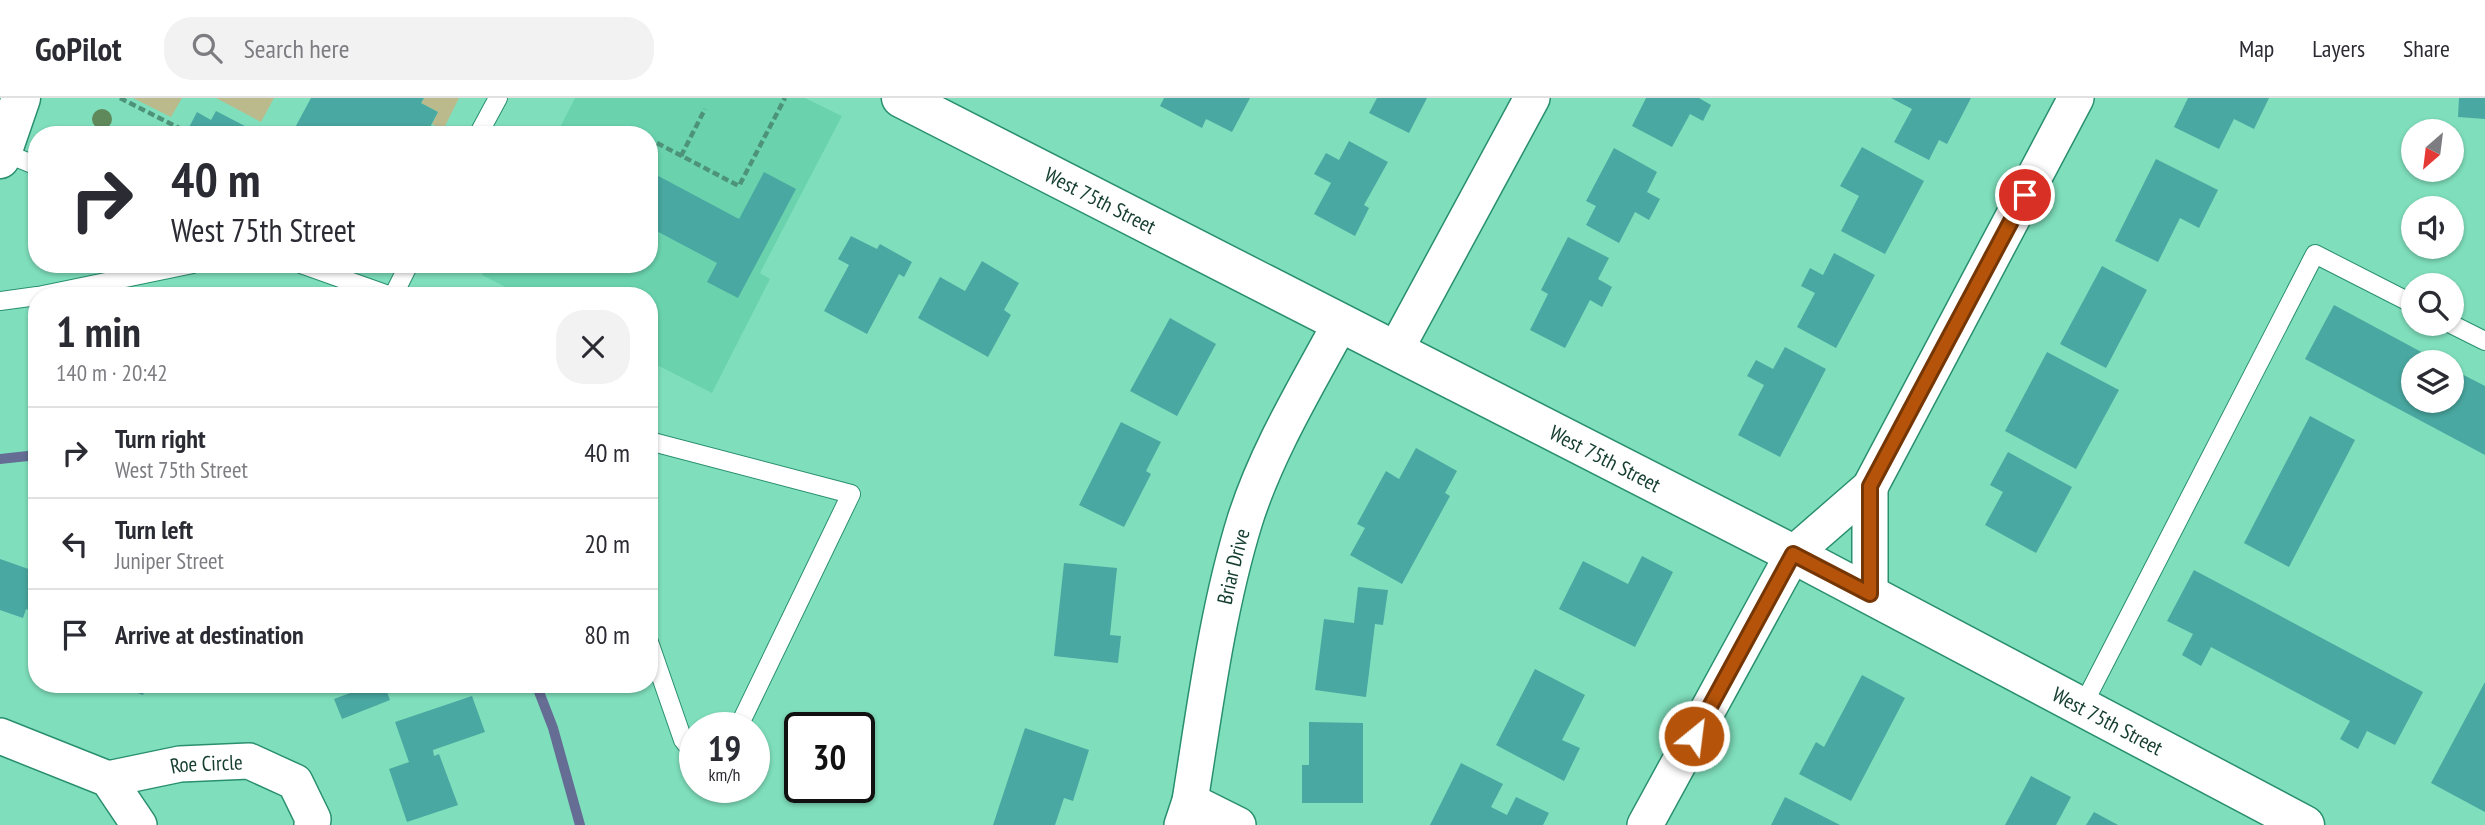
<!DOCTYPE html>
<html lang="en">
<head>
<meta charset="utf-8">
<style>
	:root { --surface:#fff; --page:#f2f2f3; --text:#2b2b33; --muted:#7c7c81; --line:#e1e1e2 }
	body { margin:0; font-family:"PT Sans Narrow",sans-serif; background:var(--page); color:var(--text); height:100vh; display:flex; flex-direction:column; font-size:26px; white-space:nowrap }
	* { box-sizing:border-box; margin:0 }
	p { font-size:23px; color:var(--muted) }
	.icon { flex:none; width:38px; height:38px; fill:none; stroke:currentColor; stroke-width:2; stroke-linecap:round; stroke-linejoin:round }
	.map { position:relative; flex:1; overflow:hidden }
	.side { position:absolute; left:28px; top:189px; width:630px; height:406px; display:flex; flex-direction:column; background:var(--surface); border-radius:28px; box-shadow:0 2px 5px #0004 }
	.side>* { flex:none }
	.banner { position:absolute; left:28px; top:28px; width:630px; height:147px; border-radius:28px; box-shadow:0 2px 5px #0004; background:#fff; color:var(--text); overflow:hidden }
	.needle { width:46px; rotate:208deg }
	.controls { position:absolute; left:2401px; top:21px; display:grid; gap:14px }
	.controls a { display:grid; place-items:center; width:63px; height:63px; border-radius:50%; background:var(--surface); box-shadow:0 2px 5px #0004; font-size:35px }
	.speed { position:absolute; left:679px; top:614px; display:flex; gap:14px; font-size:35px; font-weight:700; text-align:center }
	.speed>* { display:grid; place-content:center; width:91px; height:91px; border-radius:50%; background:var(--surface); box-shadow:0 2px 5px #0004; line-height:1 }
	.speed small { font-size:18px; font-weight:400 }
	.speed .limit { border:4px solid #111; border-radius:10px; background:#fff; color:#111 }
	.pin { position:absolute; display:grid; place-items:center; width:60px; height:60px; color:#fff; margin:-30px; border:4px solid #fff; border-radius:50%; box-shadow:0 2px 7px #0007 }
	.me { position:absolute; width:77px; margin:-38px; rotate:29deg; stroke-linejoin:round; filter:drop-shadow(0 0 5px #0008) }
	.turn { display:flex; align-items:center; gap:24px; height:147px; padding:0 28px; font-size:32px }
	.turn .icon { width:91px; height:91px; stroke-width:2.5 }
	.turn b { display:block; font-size:49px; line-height:60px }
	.round { display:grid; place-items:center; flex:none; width:74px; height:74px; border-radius:28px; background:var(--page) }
	.overview { display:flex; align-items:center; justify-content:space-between; height:119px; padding:0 28px }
	h1 { font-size:42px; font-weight:700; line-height:52px }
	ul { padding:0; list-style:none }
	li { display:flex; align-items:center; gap:21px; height:91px; padding:0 28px; border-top:2px solid var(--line) }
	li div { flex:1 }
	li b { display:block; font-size:26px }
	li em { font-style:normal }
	header { display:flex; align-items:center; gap:42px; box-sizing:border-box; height:98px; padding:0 35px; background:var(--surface); border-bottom:2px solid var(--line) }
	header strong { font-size:33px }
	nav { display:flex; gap:38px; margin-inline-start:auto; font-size:24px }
	.search { width:490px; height:63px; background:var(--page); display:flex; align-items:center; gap:18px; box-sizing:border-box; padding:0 24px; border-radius:28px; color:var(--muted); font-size:26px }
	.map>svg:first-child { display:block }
</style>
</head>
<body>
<header>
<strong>GoPilot</strong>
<div class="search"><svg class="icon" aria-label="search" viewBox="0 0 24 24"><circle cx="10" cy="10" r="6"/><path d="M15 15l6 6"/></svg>Search here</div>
<nav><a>Map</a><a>Layers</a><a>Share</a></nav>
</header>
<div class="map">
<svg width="2485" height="727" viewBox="0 0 2485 727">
	<rect width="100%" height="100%" fill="#7fdfbc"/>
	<polygon fill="#6ad3ae" points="575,0 805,0 842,18 760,175 770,181 712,295 649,263 649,198 523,198 482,177 487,166 649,166 649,37 556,37"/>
	<g fill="#baba8d">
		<polygon points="133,0 182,0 171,19"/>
		<polygon points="216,0 274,0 261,24"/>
		<polygon points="424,0 459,0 443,32 432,26 438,14 421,5"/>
	</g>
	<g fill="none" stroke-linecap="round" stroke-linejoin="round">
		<g stroke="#656d94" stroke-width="10">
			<polyline points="0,361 37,357"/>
			<polyline points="536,586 553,630 580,727"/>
		</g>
	</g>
	<g fill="#49a8a1">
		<polygon points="311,0 424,0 421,5 438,14 426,37 291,37"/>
		<polygon points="1164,0 1250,0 1232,34 1206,21 1202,30 1160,8"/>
		<polygon points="1377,0 1427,0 1409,35 1369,15"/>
		<polygon points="1646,0 1699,0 1711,7 1703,23 1690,16 1672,49 1632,28"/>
		<polygon points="1891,0 1971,0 1947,46 1939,42 1929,62 1894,44 1912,11"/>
		<polygon points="2188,0 2269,0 2254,31 2234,21 2219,51 2174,29"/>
		<polygon points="2459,0 2485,0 2485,21 2458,19"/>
		<polygon points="216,13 262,37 185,37 197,14 211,22"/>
		<polygon points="1349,43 1388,64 1364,107 1369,110 1355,138 1314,116 1331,85 1314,76 1326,55 1339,62"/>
		<polygon points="1862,49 1924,83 1885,156 1841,133 1859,98 1840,88"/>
		<polygon points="1614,50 1657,74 1647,94 1660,101 1649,122 1635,114 1619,145 1586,127 1596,108 1586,103"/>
		<polygon points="2156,61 2218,92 2199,130 2180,120 2158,164 2115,143"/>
		<polygon points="649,73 739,121 764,74 796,91 738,200 707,184 717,165 649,129"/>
		<polygon points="851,138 877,151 880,146 912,164 904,179 899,176 867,236 824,213 849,167 838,161"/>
		<polygon points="1568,139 1609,160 1598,181 1612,189 1602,209 1590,202 1565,250 1530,232 1548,196 1541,192"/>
		<polygon points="1834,155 1875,177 1836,250 1797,229 1815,195 1801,188 1810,170 1823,177"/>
		<polygon points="982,163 1019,185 1004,212 1011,217 988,259 918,220 940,179 965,193"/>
		<polygon points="2102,168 2147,192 2106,270 2060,246"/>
		<polygon points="2334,207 2440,264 2413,264 2413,303 2452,303 2452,271 2485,288 2485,357 2305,261"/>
		<polygon points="1170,220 1216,246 1177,318 1130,293"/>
		<polygon points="1785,249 1826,271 1780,359 1738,337 1764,287 1747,278 1756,262 1773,271"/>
		<polygon points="2047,254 2119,292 2076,371 2005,333"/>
		<polygon points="2310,318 2355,342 2289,469 2244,445"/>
		<polygon points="1121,324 1161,344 1146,373 1151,376 1124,429 1079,407"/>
		<polygon points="1416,350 1457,373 1445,395 1450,398 1402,486 1350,457 1365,430 1357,426 1386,373 1399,381"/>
		<polygon points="2008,354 2072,389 2036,455 1985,427 2003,394 1990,387"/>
		<polygon points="1642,458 1673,474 1635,549 1559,511 1583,463 1628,486"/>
		<polygon points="0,461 37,474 37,515 26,511 23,520 0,512"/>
		<polygon points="1064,465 1117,470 1110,537 1121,538 1118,565 1054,558"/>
		<polygon points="2194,472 2423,594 2395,647 2367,633 2358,651 2340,641 2350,623 2211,549 2201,568 2182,557 2193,536 2167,523"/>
		<polygon points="1358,489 1388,492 1383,527 1375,526 1366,599 1315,592 1324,521 1354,525"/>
		<polygon points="1535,571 1585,597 1562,642 1580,650 1564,683 1496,647"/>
		<polygon points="1862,577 1905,600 1851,703 1799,676 1816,644 1824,649"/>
		<polygon points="2485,584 2485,714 2431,685"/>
		<polygon points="99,586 147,586 143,597 119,588 117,593"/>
		<polygon points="365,586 384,586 390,602 342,621 334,601 366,589"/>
		<polygon points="472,598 485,634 433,652 434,658 439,656 458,707 407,724 389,671 409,664 395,624"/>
		<polygon points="1309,624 1363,625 1363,705 1302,705 1302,667 1309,667"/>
		<polygon points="1025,630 1089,652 1073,703 1064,700 1055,727 993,727"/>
		<polygon points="1461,665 1503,686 1491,709 1507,717 1516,699 1549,715 1543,727 1430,727"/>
		<polygon points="2031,678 2071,699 2056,727 2005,727"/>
		<polygon points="1785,699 1840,727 1771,727"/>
		<polygon points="2094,714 2118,727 2086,727"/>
	</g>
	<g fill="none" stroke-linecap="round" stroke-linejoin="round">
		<defs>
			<g id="lane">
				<polyline points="478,37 498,0"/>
				<polyline points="3,54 37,68"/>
				<polyline points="301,166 391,198"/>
				<polyline points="38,198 193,166"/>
				<polyline points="393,198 409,166"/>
				<polyline points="0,203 37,198"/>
				<polyline points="2451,226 2485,243"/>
				<polyline points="649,343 851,396 738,630"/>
				<polyline points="649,544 683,642 695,657"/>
				<polyline points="2083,607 2315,156 2413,206"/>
			</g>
			<g id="street">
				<polyline points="1395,253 1532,0"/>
				<polyline points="1870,389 1870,496"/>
				<polyline points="0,638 108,681 139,727"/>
				<path id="s1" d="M108,681l72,-15 69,-3 46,21 18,37 -1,6"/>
				<polyline points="1190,703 1238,727"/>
				<path id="s2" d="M1182,727l8,-24c15,-94 27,-190 55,-281 22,-69 61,-133 95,-196"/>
				<polyline points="1645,727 1793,456 1870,389 2076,0"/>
			</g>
			<g id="secondary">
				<path id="s3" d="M901,0l892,456 512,271"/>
				<polyline points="0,61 21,0"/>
			</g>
		</defs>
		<use href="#lane" stroke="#298f6f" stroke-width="20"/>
		<use href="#street" stroke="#298f6f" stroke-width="38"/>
		<use href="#secondary" stroke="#298f6f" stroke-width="41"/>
		<g stroke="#4d937a" stroke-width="4.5" stroke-dasharray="7 3.5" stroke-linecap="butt">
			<polyline points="120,0 187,34"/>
			<polyline points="657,45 739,88 785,0"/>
			<polyline points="681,58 705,11"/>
		</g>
		<use href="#lane" stroke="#fff" stroke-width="18"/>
		<use href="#street" stroke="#fff" stroke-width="35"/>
		<use href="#secondary" stroke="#fff" stroke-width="38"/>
	</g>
	<circle fill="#5f895b" cx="102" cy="21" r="10"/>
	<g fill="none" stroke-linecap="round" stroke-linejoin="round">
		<defs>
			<polyline id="route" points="1694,638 1793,456 1870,496 1870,388 2025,97"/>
		</defs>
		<use href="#route" stroke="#753606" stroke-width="18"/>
		<use href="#route" stroke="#b45309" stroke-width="12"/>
	</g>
	<g text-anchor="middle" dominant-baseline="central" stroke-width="5" stroke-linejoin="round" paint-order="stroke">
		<g font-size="21" fill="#143d2f" stroke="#c8f5e3">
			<text stroke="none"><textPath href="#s3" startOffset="224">West 75th Street</textPath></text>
			<text stroke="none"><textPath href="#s3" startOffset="791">West 75th Street</textPath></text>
			<text stroke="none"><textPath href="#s2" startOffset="264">Briar Drive</textPath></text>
			<text stroke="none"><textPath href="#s3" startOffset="1358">West 75th Street</textPath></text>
			<text stroke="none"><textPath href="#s1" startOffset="100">Roe Circle</textPath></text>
		</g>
	</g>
</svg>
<div class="controls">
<a><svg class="needle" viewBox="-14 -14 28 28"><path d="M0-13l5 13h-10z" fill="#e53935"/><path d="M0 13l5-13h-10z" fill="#7c7c81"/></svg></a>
<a><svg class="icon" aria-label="sound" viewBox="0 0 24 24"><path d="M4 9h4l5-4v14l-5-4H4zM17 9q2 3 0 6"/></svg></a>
<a><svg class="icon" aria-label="search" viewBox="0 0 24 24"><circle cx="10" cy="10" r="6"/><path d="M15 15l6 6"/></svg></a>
<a><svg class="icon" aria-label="layers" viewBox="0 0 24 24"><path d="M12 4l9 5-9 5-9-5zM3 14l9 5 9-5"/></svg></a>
</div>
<div class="speed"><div>19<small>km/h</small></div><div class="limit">30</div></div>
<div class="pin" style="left:2025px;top:97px;background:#d93025"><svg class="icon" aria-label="arrive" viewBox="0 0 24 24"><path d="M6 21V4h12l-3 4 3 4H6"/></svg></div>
<svg class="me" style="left:1694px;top:638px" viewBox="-20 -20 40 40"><circle r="17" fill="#b45309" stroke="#fff" stroke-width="3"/><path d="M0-11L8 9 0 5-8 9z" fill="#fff"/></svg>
<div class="banner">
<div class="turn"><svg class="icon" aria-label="right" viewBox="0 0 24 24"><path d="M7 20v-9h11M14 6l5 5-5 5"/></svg><div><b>40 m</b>West 75th Street</div></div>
</div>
<section class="side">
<div class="overview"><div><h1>1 min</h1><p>140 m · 20:42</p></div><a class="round"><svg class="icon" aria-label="close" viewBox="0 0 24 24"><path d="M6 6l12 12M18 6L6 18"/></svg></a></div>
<ul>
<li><svg class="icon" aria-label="right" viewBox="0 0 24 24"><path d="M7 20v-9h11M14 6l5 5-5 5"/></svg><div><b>Turn right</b><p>West 75th Street</p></div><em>40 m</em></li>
<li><svg class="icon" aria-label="left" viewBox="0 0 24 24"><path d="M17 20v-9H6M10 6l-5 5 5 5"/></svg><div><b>Turn left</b><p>Juniper Street</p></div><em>20 m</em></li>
<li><svg class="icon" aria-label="arrive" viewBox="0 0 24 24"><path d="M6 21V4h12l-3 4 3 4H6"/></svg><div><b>Arrive at destination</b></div><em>80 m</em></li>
</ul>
</section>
</div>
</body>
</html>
